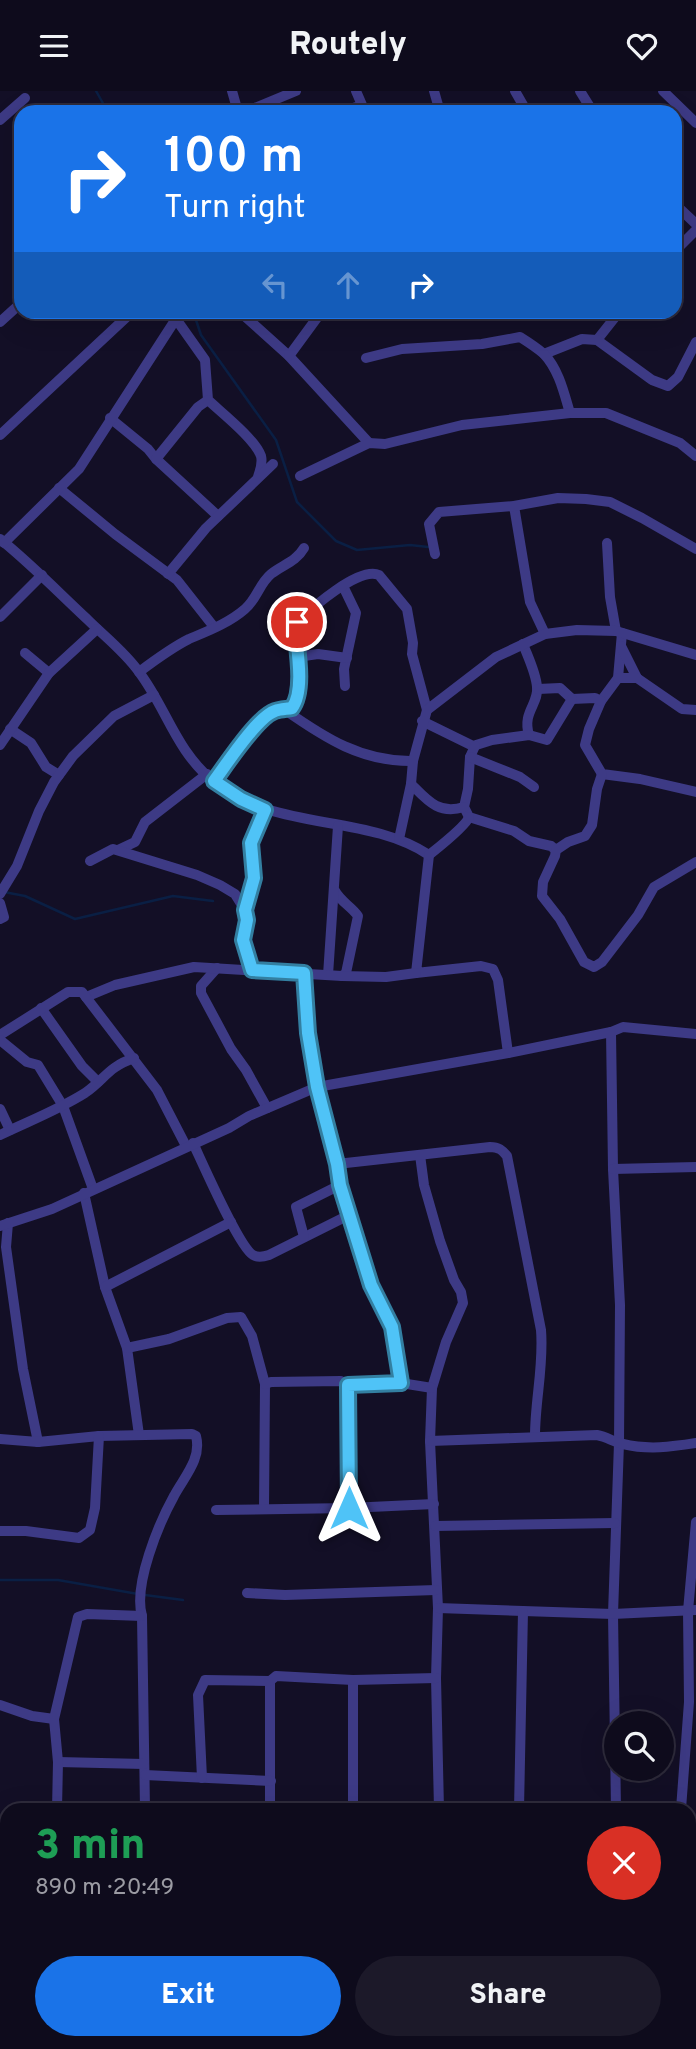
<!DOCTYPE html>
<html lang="en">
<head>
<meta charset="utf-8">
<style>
	:root { --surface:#0e0b1c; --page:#1c1929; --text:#f1f3f6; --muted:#9b9ba3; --line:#2e2b3b; --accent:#1a73e8 }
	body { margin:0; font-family:Overpass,sans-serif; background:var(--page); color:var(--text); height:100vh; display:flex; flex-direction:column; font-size:26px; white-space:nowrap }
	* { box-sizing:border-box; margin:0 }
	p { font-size:23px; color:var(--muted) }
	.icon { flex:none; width:38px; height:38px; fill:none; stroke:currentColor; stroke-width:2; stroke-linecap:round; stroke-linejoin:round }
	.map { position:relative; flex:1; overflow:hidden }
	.panel { position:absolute; left:0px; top:1712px; width:696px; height:247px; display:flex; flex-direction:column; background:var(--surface); border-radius:21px 21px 0 0; box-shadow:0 7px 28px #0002,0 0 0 2px var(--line) }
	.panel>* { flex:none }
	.top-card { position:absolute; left:14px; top:14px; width:668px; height:214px; border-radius:21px; box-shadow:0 7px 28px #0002,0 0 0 2px var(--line); background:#1a73e8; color:#fff; overflow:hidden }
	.controls { position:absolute; left:604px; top:1620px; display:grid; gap:14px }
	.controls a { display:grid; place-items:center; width:70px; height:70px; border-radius:50%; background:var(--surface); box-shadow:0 7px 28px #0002,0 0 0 2px var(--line); font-size:35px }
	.pin { position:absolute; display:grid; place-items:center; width:60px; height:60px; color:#fff; margin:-30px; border:4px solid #fff; border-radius:50%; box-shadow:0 2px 7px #0007 }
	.me { position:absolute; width:77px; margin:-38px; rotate:0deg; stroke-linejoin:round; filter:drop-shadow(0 0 5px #0008) }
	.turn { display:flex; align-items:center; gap:24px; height:147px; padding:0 35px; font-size:32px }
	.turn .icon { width:91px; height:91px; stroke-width:2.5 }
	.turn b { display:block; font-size:49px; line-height:60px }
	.lanes { display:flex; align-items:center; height:66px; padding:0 35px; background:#0003; justify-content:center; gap:35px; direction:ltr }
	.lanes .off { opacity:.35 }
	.round { display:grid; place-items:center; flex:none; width:74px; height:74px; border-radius:37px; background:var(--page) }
	.headline { display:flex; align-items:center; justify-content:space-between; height:119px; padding:0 35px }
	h1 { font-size:42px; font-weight:800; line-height:52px; color:#1e9e55 }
	.primary-button { display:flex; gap:14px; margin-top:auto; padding:14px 35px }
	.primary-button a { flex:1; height:80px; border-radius:42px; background:var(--accent); color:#fff; font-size:28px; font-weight:800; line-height:80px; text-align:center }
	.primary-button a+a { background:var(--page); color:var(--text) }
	header { display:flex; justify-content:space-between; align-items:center; height:91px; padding:0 35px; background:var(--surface); font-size:32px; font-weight:800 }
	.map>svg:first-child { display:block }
</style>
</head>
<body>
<header><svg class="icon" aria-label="menu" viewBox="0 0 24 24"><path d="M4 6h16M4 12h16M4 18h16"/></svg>Routely<svg class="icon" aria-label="heart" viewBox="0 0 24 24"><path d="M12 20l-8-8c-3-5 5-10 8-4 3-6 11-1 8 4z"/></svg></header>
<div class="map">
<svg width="696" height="1958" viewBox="0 0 696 1958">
	<rect width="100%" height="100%" fill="#130f26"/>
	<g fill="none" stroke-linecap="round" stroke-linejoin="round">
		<g stroke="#0a1f44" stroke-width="2.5">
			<polyline points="96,0 108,21"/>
			<polyline points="193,220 201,244 276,349 297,411 336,450 357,459 410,454 428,456"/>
			<polyline points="4,801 25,805 75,828 173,805 213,810"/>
			<polyline points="0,1489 58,1489 138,1503"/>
			<polyline points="145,1504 183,1509"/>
		</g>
		<g stroke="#3d3a85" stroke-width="10">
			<polyline points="232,0 238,21"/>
			<polyline points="434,0 440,21"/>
			<polyline points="515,0 527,21"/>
			<polyline points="580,0 593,21"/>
			<polyline points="663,0 696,32"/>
			<polyline points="245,21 296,0"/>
			<polyline points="342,21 362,14 356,0"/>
			<polyline points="0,29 25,7"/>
			<polyline points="676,114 696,133"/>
			<polyline points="676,159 696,139"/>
			<polyline points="240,221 289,265 369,352"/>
			<path d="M176,228l29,41 3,40c14,13 47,39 53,56 2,8 -1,14 -3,21"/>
			<polyline points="0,231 21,212"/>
			<polyline points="597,249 620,220"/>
			<polyline points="544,263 582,248 597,249 652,289 668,295 678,286 696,251"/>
			<polyline points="289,265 322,220"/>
			<path d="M366,267l36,-9 80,-5 38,-7c8,5 17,11 24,17 15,16 20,39 26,59"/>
			<polyline points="110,327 148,358 156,368 218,425"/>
			<polyline points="0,344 133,220"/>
			<polyline points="156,368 198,316 208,309"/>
			<polyline points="300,385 369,352 385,353 462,334 570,322 606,322 680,352 696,365"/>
			<polyline points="59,397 115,443 177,489 214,536"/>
			<polyline points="514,415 530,511 545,543"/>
			<path d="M0,448c31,25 58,53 87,80 17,17 38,33 52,53 28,37 36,78 75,110 62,50 151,31 215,73l-13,118 65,-7 12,3 5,11 10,73"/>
			<polyline points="4,452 79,378 181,220"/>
			<polyline points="607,452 610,506 616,540"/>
			<polyline points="435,463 429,433 439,421 514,415 558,407 586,408 610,411 642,427 696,458"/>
			<polyline points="168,483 206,437 273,373"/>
			<polyline points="343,495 356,522 344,578 345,595"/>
			<polyline points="0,526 42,484"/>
			<polyline points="622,542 618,587 601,610 589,638 585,654 602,683 640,688 696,701"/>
			<path d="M523,553c5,13 13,29 14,43 2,17 -15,25 -8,48"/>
			<polyline points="621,555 637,587"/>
			<polyline points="25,562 49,582"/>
			<polyline points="297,566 318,563 347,567"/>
			<path d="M139,581c16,-12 32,-24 50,-33 19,-8 40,-16 56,-30 12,-10 14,-25 26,-35 11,-9 25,-12 33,-26"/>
			<polyline points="618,587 637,587 682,618 696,619"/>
			<polyline points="538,598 560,597 572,608 595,607 601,610"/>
			<path d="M285,619c40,28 77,52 128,51"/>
			<polyline points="422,630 473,655 492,649 529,644 547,649 572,608"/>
			<polyline points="10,638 31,652 46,676 59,684"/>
			<polyline points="0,654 49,582 97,538"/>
			<polyline points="475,655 470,666 468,698 464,716 469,726 514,740 529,750 551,755 556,759"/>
			<polyline points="470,666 520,686 534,696"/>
			<polyline points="602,683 597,698 592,734 585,745 568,751 556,759 555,765 543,791 542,805 560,828 584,871 594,876 602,871 638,824 654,796 696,771"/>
			<path d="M214,690c12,-16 43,-64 61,-70 5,-2 11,-1 17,-3 13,-17 5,-59 3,-80l2,-6c14,-13 62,-56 82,-47l28,34 6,34 -1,11 15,56"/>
			<path d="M411,693c16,16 27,31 53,23"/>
			<polyline points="399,748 411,693 413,670 427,619 496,566 545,543 577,539 616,540 696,564"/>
			<polyline points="118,759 135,751 145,731 207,683"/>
			<path d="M429,764c10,-8 37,-29 40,-38"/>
			<polyline points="90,770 113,758 197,784 220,794 235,803 245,819"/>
			<path d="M335,800c6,11 16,15 23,25l-12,57 -4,3"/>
			<polyline points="0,803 17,775 39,720 54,691 73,665 114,625 154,604"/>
			<polyline points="0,812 4,826 0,828"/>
			<polyline points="217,877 201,895 201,902 231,958 246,979 267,1017"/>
			<polyline points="252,879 243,849 247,829 245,819 254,787 251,752 265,719"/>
			<polyline points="305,882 308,942 317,996 337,1073 340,1094 371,1194 392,1235 401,1292"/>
			<polyline points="328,884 338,735"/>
			<polyline points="86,906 115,894 194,876 342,885 386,886 416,882"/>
			<polyline points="41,917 82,975 98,991"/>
			<polyline points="611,941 613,1078 620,1214 619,1352 613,1523 616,1718"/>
			<polyline points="0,944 68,901 82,901 157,999 186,1055"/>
			<polyline points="0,949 27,971 38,974 63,1015 93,1098"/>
			<polyline points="0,1018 10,1039"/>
			<path d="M0,1044c29,-14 58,-25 85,-42 20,-14 23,-26 49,-35"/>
			<path d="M193,1052c9,19 46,104 60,112 5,3 10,2 16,0l80,-40"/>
			<polyline points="420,1064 424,1094 440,1150 454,1189 461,1201 463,1212 446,1251 432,1297 430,1350 438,1517 436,1587 439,1718"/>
			<path d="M337,1073l153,-17c9,0 12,3 17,9l34,174c3,36 -6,70 -6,106"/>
			<polyline points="613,1078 696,1076"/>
			<polyline points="84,1102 105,1196 127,1257 139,1344"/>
			<polyline points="8,1132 6,1156 23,1278 38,1351"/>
			<polyline points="0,1135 52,1118 229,1037 249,1025 317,996 508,962 611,941 623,936 696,943"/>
			<polyline points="304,1146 296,1116 340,1094"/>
			<polyline points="105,1196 231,1131"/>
			<polyline points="127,1257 169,1248 227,1227 241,1226 252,1245 265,1293 264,1418"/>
			<polyline points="265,1293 271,1291 341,1290 348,1294 401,1292 432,1297"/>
			<polyline points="348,1294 349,1417"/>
			<path d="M0,1348l38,3 61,-6 93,-2 4,2c6,23 -12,41 -22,60 -15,27 -41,89 -32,120l3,193"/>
			<path d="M430,1350l167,-6c10,2 17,7 26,9 25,6 48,3 73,-1"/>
			<polyline points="216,1419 349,1417 434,1413"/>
			<polyline points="435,1435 615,1432"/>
			<polyline points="0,1440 26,1440 79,1447 90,1439 95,1417 99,1345"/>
			<polyline points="247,1502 285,1504 436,1499"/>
			<polyline points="438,1517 613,1523 696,1519"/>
			<polyline points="353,1589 353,1718"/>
			<polyline points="270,1590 270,1718"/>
			<polyline points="0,1614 32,1625 54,1628"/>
			<polyline points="58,1671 144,1673"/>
			<polyline points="145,1684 271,1690"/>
			<polyline points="202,1687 198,1604 205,1589 270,1590 276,1585 353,1589 436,1587"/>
			<polyline points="57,1718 58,1671 54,1628 78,1526 87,1523 142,1525"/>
			<polyline points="519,1718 523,1520"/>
			<polyline points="681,1718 689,1611 688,1520 696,1431"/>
			<polyline points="0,1752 7,1752"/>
			<polyline points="0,1836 7,1836"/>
			<polyline points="613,1951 613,1958"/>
			<polyline points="56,1958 56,1951"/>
			<polyline points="143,1958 143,1951"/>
			<polyline points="187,1958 194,1951"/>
			<polyline points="323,1958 339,1951"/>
		</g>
		<g stroke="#ff4fa3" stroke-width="14">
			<polyline points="690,1779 696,1780"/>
			<polyline points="690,1806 696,1807"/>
			<polyline points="681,1951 681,1958"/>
			<polyline points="236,1958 243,1951"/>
			<polyline points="275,1958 282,1951"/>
		</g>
	</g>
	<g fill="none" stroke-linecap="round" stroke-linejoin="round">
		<defs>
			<path id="route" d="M297,531l-2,6c2,21 10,63 -3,80 -5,1 -12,1 -17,3 -18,6 -49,54 -61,70l27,18 24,11 -14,33 3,35 -9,32 2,10 -4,20 9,30 52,3 4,60 9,54 20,77 3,21 31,100 21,42 9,56 -53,2 1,123"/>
		</defs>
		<use href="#route" stroke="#337fa1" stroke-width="18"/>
		<use href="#route" stroke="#4fc3f7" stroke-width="12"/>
	</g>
</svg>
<div class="controls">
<a><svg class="icon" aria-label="search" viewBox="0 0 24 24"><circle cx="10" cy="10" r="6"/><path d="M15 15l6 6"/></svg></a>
</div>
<div class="pin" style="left:297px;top:531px;background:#d93025"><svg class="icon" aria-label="arrive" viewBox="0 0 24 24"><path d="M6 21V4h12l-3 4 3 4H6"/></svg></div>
<svg class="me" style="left:349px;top:1417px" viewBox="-20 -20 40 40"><path d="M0-17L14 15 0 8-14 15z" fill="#4fc3f7" stroke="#fff" stroke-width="4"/></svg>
<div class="top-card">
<div class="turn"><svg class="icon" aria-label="right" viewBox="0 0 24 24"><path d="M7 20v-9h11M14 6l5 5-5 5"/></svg><div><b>100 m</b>Turn right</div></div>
<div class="lanes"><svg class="icon off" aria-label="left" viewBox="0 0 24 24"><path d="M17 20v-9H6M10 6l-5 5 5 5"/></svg><svg class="icon off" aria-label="ahead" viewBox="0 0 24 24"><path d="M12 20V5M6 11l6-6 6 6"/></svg><svg class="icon" aria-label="right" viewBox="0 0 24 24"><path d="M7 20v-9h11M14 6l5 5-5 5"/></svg></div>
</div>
<section class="panel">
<div class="headline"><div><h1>3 min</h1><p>890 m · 20:49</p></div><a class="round" style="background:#d93025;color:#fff"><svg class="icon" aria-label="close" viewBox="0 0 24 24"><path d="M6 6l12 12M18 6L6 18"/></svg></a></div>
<div class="primary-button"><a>Exit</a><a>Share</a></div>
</section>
</div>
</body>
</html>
